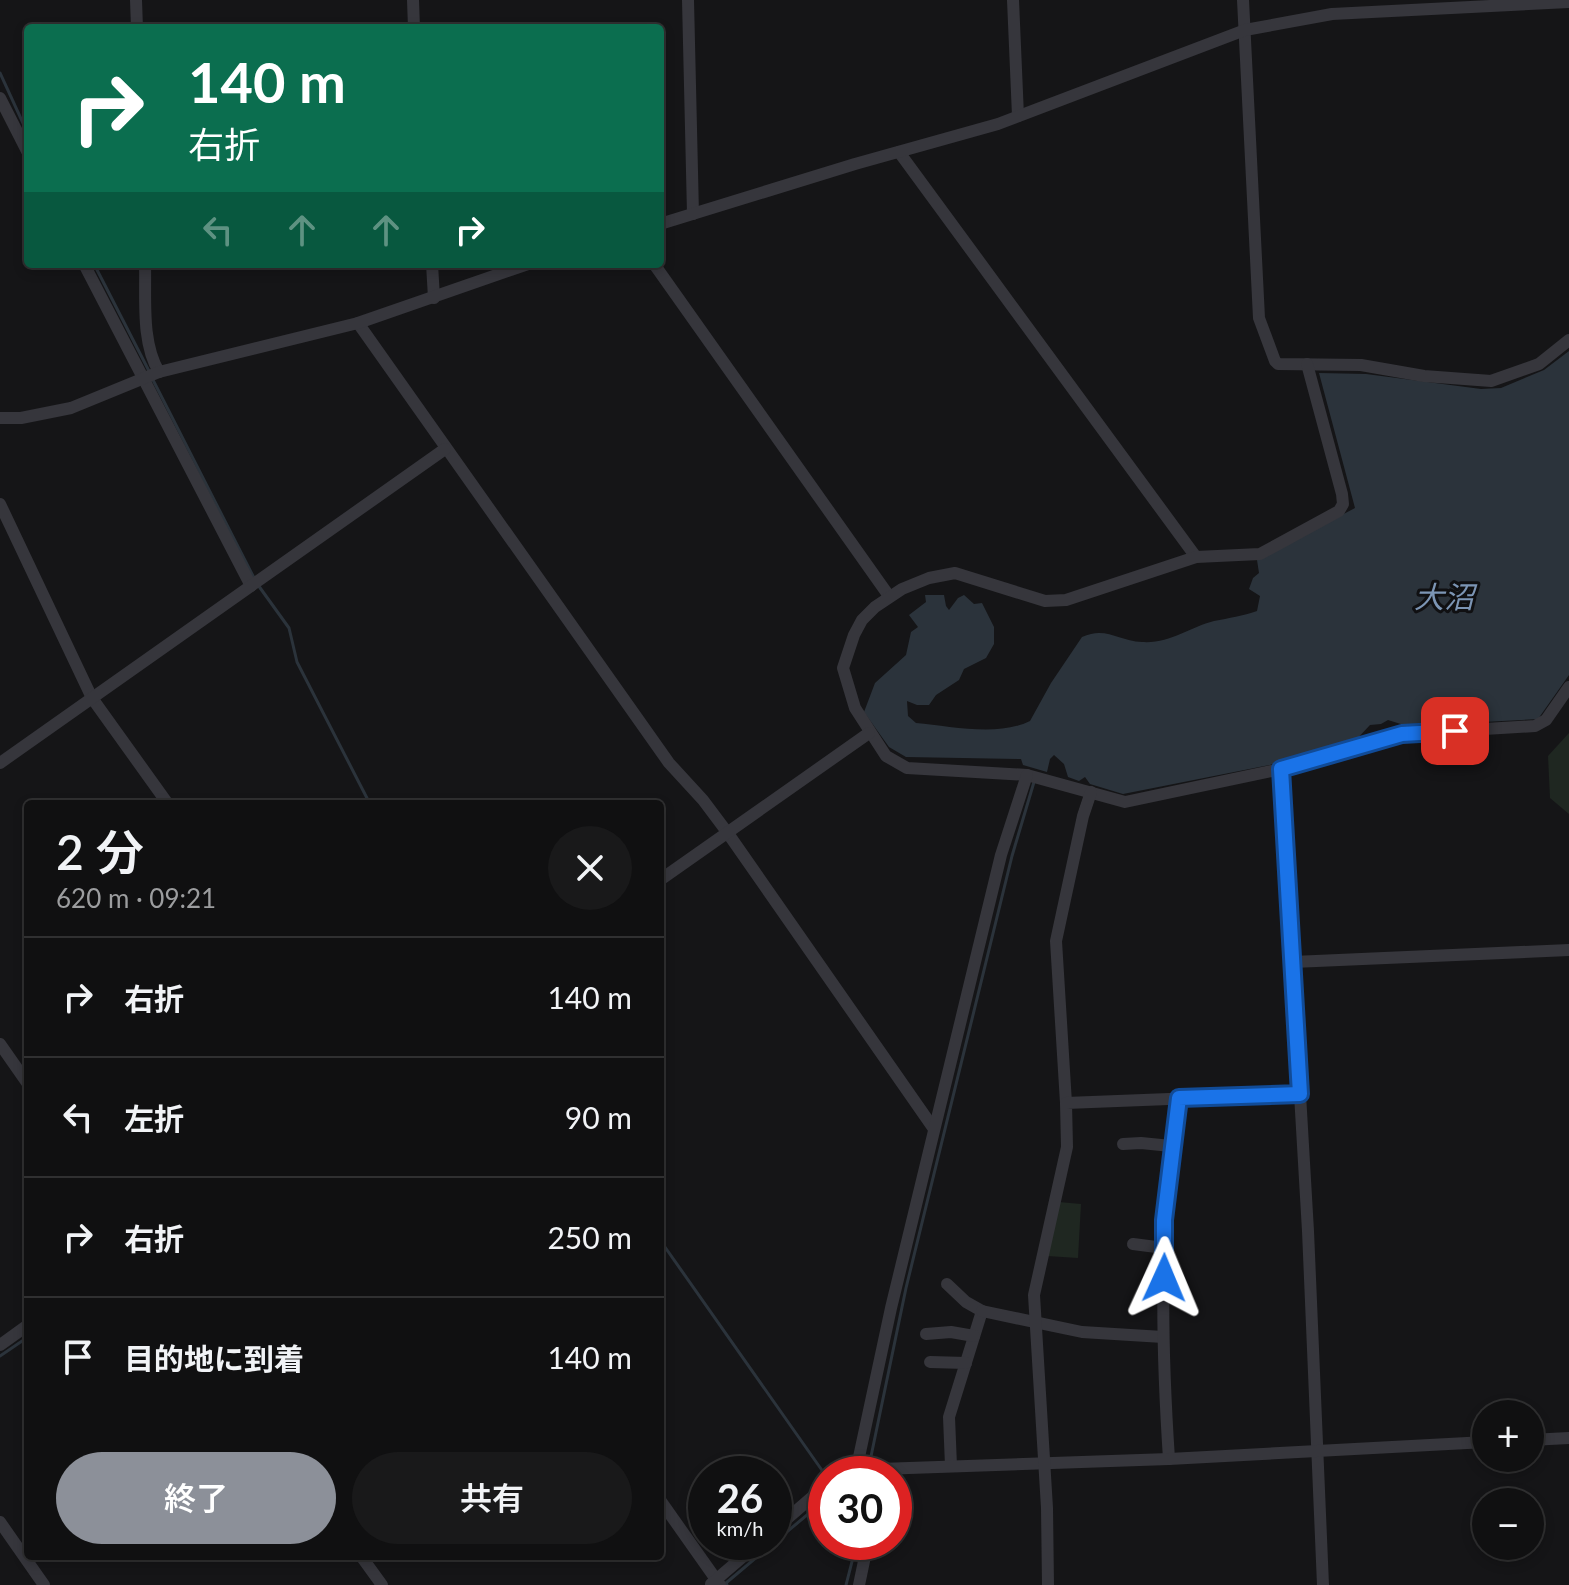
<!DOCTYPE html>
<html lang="ja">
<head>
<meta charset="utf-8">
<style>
	:root { --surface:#101011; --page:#19191a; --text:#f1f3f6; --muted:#9c9d9f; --line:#303031; --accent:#8c9099 }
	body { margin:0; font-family:Lato,"Noto Sans JP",sans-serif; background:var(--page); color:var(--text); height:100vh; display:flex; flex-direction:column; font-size:30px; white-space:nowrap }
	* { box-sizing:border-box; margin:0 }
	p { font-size:26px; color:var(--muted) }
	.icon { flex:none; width:44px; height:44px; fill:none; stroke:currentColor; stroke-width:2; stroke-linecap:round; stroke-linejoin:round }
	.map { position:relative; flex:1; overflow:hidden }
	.drawer { position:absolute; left:24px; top:800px; width:640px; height:760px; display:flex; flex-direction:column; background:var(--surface); border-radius:8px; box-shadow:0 4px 12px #0003,0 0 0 2px var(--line) }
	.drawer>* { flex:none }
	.hud { position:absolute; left:24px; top:24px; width:640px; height:244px; border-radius:8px; box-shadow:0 4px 12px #0003,0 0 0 2px var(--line); background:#0b6e4f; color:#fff; overflow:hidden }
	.fabs { position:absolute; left:1472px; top:1400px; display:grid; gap:16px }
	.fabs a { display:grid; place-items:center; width:72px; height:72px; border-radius:50%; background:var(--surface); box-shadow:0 4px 12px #0003,0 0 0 2px var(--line); font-size:40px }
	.speed { position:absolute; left:688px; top:1456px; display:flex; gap:16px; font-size:40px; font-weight:700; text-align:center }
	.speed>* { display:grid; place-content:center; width:104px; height:104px; border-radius:50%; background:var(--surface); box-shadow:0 4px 12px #0003,0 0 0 2px var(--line); line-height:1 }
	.speed small { font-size:20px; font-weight:400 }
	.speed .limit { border:12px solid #d22; background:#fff; color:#111 }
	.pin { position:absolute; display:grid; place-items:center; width:68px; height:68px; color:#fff; margin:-34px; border-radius:16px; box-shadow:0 4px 12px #0006 }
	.me { position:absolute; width:88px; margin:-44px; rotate:1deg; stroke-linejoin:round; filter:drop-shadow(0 0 6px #0008) }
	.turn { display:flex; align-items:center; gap:28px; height:168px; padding:0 32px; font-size:36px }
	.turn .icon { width:104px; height:104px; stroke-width:2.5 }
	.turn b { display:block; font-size:56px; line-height:68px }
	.lanes { display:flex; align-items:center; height:76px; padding:0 32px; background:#0003; justify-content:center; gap:40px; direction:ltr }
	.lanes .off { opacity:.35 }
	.round { display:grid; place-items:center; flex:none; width:84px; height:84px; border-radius:42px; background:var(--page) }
	.summary { display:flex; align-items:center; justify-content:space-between; height:136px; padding:0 32px }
	h1 { font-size:48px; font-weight:600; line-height:60px }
	.primary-button { display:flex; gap:16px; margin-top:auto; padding:16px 32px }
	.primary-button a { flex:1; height:92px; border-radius:48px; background:var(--accent); color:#fff; font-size:32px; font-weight:600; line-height:92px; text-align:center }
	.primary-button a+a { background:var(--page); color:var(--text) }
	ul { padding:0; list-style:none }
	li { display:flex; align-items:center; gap:24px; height:120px; padding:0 32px; border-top:2px solid var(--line) }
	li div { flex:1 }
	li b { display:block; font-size:30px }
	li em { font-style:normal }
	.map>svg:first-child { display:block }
</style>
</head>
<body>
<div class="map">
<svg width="1569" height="1585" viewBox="0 0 1569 1585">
	<rect width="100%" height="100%" fill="#151517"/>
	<g fill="#1f2721">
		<polygon points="1569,733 1569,814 1550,798 1548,756"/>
		<polygon points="1059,1202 1081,1204 1078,1258 1047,1256"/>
	</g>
	<path fill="#2b333b" d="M1569,351v324l-31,44 -131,7 -19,-6 -7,4 -11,1 -15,16 -71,21 -161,32 -33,-10 -5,-7 -6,4 -11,-4 -4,-13 -10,-9 -4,4 -3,13 -24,-7 -2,-6 -115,-2 -17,-10 -25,-35 11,-29 31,-28 5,-23 7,-5 -9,-12 17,-13 -1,-7h19l2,11 3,4 9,-12 6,-3 10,9 8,-1 12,24v17l-8,14 -22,11 -5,11 -23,15 -7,10h-12l-10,-4 1,15 8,7c34,3 82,14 114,-2l21,-38 31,-46c24,-11 36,4 60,5 27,2 48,-15 72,-21 15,-3 29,-5 43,-10l3,-15 -11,-7 4,-11 6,-5 -2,-13 98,-52 -36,-135 47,1 115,15 20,-1 43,-18z"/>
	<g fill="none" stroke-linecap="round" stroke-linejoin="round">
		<g stroke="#2b333b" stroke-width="3">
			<polyline points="0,73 28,134"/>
			<polyline points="94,264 149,371"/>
			<polyline points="152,378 254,578"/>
			<polyline points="258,585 289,628 297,662 370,804"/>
			<polyline points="660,1240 826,1476"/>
			<polyline points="0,1356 28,1337"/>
			<polyline points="869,1466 906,1288 1012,856 1034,782"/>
			<polyline points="727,1585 726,1583 826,1499"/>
			<polyline points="846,1585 857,1542"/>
		</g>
		<g stroke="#36363c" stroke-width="12">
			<polyline points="136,0 137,28"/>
			<polyline points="413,0 414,28"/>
			<polyline points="688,0 693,214"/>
			<polyline points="1013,0 1018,116"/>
			<polyline points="1243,0 1259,318 1275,361 1278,364 1361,365 1424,376 1491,381 1539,364 1569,340"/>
			<polyline points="0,98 28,153"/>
			<polyline points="899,152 1196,557"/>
			<polyline points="660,224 855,164 998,124 1245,30 1332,14 1569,2"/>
			<polyline points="84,264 251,586"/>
			<path d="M145,264c1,34 -4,78 14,108"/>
			<polyline points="432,264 434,298"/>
			<polyline points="654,264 889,596"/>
			<polyline points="358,323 669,763 703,800 727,832 934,1129"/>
			<polyline points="1307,364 1342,494 1343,504 1339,511 1260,554 1196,557 1066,600 1045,601 955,573 929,578 902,589 875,607 862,620 854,635 843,668 855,708 886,756 907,768 1027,775 1125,802 1281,769 1402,734 1535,726 1546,720 1569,687"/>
			<polyline points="0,418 21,418 71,408 159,372 358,323 528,264"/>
			<polyline points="0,504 92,698 168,804"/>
			<polyline points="0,763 445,449"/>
			<polyline points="1281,769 1308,1231 1323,1585"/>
			<polyline points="660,880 869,733"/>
			<polyline points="1293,962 1569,950"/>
			<polyline points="0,1044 28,1084"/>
			<polyline points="1066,1103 1056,941 1083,816 1091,792"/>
			<polyline points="1123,1144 1141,1143 1171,1146"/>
			<polyline points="1133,1244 1164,1248"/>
			<polyline points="947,1284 966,1302 982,1311 949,1417 951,1466"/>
			<polyline points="982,1311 1082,1332 1163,1337"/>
			<polyline points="926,1334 951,1332 974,1336"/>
			<polyline points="0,1345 28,1325"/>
			<polyline points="930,1362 966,1363"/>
			<polyline points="1530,1440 1569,1438"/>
			<path d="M1169,1459c-8,-121 -10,-241 10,-361"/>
			<polyline points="856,1471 891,1308 1001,855 1027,775"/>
			<polyline points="843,1474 880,1469 1169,1459 1486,1442"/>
			<polyline points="660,1500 720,1585"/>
			<polyline points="0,1522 44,1585"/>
			<polyline points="774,1530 826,1485"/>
			<polyline points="361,1556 382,1585"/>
			<polyline points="711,1584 760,1542"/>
			<polyline points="859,1585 868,1542"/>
			<polyline points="1048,1585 1047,1508 1034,1295 1067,1147 1066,1103 1300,1094"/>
		</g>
	</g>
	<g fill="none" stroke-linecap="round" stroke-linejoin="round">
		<defs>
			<polyline id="route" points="1164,1278 1164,1220 1179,1098 1300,1094 1281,769 1402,734 1455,731"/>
		</defs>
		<use href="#route" stroke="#114b97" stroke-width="20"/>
		<use href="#route" stroke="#1a73e8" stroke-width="14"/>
	</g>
	<g text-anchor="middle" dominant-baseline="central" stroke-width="6" stroke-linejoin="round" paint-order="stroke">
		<g font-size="30" font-style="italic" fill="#7c95b4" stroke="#101012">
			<text x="1444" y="596">大沼</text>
		</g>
	</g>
</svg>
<div class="fabs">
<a>+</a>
<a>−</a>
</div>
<div class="speed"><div>26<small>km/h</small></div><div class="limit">30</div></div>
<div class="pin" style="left:1455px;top:731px;background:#d93025"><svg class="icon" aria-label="arrive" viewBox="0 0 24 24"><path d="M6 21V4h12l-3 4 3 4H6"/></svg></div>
<svg class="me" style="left:1164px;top:1278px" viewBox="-20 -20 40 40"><path d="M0-17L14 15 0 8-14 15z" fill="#1a73e8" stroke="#fff" stroke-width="4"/></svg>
<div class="hud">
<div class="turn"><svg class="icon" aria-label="right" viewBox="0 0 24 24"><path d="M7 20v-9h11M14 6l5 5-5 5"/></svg><div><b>140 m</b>右折</div></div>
<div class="lanes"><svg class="icon off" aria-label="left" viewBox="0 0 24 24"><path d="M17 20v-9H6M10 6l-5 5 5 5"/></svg><svg class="icon off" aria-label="ahead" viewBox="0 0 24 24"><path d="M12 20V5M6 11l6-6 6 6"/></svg><svg class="icon off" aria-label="ahead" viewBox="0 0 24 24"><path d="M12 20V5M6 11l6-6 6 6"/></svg><svg class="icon" aria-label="right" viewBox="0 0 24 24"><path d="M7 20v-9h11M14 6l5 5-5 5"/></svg></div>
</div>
<section class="drawer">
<div class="summary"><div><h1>2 分</h1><p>620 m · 09:21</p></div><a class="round"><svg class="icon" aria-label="close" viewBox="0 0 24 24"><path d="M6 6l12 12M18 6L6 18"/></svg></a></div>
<ul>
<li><svg class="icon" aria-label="right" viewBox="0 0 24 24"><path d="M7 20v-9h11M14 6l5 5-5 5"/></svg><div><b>右折</b></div><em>140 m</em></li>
<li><svg class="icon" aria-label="left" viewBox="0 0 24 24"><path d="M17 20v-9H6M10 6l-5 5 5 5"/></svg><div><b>左折</b></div><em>90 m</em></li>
<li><svg class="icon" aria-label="right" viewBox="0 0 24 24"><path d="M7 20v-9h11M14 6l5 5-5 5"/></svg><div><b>右折</b></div><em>250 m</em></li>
<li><svg class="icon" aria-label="arrive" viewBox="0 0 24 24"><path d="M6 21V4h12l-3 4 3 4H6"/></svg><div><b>目的地に到着</b></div><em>140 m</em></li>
</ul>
<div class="primary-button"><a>終了</a><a>共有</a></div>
</section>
</div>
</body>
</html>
